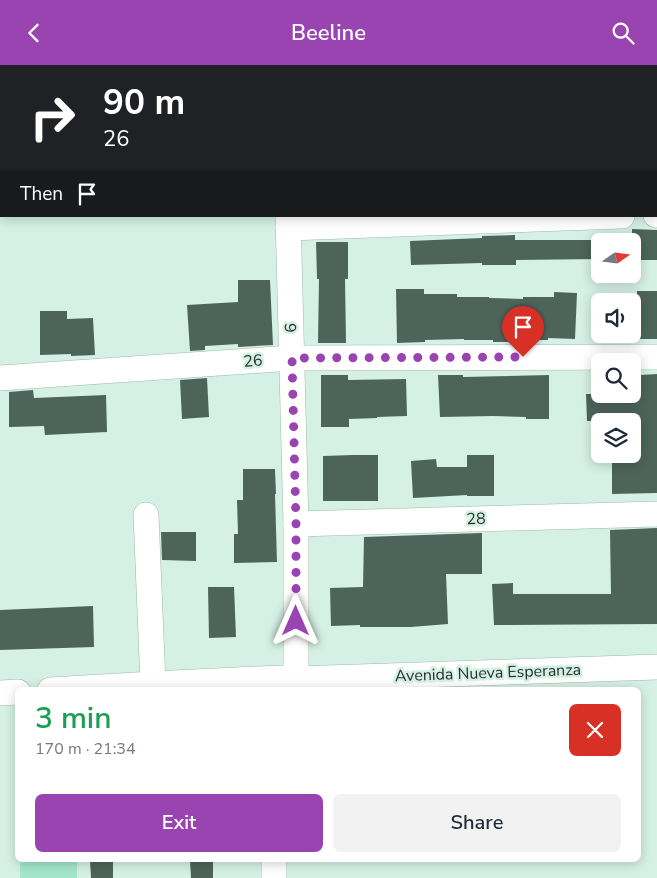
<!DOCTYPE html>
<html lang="en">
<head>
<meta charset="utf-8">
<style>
	:root { --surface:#fff; --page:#f2f2f3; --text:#1f2937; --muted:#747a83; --accent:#9a44b1 }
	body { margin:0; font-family:"Nunito Sans",sans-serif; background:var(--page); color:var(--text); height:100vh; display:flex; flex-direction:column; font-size:19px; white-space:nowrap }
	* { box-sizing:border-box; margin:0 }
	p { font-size:16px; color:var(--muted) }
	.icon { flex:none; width:28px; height:28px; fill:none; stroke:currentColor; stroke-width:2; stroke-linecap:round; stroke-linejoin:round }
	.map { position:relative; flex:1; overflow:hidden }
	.details { position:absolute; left:15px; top:622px; width:626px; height:175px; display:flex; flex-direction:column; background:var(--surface); border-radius:8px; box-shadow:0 2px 12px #0003 }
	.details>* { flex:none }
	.banner { position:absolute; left:0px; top:0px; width:658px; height:152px; box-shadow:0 2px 12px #0003; background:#202124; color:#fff; overflow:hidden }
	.needle { width:32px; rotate:76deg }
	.controls { position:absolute; left:591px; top:168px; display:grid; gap:10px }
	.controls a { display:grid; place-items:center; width:50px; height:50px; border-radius:8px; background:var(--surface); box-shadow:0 2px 12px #0003; font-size:25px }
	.pin { position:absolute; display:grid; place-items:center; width:42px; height:42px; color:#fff; margin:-51px -21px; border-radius:50% 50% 50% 0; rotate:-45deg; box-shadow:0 0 5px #0007 }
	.pin .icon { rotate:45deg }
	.me { position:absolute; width:55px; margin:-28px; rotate:0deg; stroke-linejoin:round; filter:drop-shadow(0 0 4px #0008) }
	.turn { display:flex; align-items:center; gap:18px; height:105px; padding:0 20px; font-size:22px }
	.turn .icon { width:65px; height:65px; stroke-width:2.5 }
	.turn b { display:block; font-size:35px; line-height:42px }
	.then { display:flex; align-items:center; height:48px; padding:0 20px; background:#0003; gap:10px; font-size:19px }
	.round { display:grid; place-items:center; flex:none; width:52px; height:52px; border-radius:8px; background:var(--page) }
	.headline { display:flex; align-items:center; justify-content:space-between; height:85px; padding:0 20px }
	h1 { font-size:30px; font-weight:600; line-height:38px; color:#1e9e55 }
	.primary-button { display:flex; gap:10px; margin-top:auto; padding:10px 20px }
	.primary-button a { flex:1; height:58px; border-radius:8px; background:var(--accent); color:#fff; font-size:20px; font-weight:600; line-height:58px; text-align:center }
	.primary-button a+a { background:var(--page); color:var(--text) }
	header { display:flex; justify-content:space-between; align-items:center; height:65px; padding:0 20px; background:var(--accent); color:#fff; font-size:22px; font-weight:600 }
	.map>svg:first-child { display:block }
</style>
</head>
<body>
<header><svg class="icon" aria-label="back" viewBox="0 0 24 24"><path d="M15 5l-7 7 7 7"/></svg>Beeline<svg class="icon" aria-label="search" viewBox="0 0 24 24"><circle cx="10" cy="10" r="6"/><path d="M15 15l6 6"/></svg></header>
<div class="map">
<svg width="657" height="813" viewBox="0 0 657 813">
	<rect width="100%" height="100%" fill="#d5f0e5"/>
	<rect fill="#a2e6cc" x="20" y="795" width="57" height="18"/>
	<g fill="#4d645b">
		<polygon points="632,164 657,165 657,195 632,195"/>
		<polygon points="515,170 515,175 600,175 600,194 516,195 516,200 482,200 482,198 411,200 410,176 482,173 482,171"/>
		<polygon points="316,177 348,177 348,214 345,214 346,278 318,278 319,214 317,214"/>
		<polygon points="238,215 270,215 273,280 238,282 238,279 205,281 205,285 190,286 187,240 238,237"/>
		<polygon points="396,224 424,224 424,229 457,229 457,232 489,232 489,233 523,234 523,232 554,232 554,227 577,228 575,274 548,273 548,275 518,275 518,277 493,277 493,275 464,275 464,274 425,275 425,277 397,278"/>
		<polygon points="637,226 657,226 657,274 636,274"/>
		<polygon points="40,246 67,246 67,254 93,253 95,290 71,291 71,289 40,290"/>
		<polygon points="657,309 657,428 612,429 612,389 632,389 632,356 587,356 586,329 632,329 632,313 641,313 641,310"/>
		<polygon points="321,310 348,310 348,315 406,314 407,351 377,352 377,353 349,354 349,362 321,362"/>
		<polygon points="438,310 463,310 463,312 549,310 549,354 526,354 526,352 493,351 440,352"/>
		<polygon points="207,313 209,352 182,354 180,315"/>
		<polygon points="33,325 34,333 106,330 107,367 45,370 44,361 9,362 9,327"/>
		<polygon points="353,390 378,390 378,436 323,436 323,391"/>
		<polygon points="467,390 494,390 494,431 467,431 467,430 413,433 411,396 436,394 437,402 467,402"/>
		<polygon points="243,404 275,404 276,429 275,429 277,497 234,498 234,469 238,469 237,435 243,435"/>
		<polygon points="657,463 657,559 494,560 492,519 513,518 513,529 611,529 610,465"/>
		<polygon points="161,467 196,467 196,496 162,495"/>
		<polygon points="482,468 482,509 446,509 448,559 411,562 360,562 360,560 331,561 330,523 363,522 364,472"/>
		<polygon points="208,522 234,522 236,572 209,573"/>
		<polygon points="93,541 94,582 0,585 0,545"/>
		<polygon points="90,795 113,795 113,813 91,813"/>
		<polygon points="190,795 213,795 213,813 191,813"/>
	</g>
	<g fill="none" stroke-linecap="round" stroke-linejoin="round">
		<defs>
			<g id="minor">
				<polyline points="287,1 287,0"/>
				<polyline points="0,100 1,100"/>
				<polyline points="656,150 657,150"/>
				<polyline points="288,151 296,459 296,614"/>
				<polyline points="288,163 622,151"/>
				<polyline points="0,313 292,293 657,292"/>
				<polyline points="146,450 153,619"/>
				<polyline points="296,459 657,449"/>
				<polyline points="50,625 153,619 280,613 296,614 657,602"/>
				<polyline points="0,628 18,627"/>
				<polyline points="274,813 274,795"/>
			</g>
		</defs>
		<use href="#minor" stroke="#9fb8ae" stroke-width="26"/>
		<use href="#minor" stroke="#fff" stroke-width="25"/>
	</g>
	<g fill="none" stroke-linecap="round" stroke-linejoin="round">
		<polyline stroke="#9a44b1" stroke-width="9" stroke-dasharray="0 16.2" points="296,556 296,459 292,293 523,292"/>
	</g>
	<g text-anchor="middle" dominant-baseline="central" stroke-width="5" stroke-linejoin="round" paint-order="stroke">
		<g font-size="16" fill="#26302c" stroke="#d5f0e5">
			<text transform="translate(291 263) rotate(-92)">6</text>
			<text transform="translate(253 296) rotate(-4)">26</text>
			<text transform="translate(476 454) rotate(-2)">28</text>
			<text transform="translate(488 608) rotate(-2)">Avenida Nueva Esperanza</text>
		</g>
	</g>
</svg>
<div class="controls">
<a><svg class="needle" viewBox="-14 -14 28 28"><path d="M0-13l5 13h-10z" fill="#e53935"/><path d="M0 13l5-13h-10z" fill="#747a83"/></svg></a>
<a><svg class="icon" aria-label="sound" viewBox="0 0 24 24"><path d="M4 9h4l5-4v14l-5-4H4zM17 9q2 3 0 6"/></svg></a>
<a><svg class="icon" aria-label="search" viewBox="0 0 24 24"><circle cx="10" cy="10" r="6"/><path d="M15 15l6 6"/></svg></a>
<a><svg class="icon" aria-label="layers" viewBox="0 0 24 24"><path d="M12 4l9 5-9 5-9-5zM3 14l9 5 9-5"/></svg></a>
</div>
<div class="pin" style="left:523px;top:292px;background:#d93025"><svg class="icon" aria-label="arrive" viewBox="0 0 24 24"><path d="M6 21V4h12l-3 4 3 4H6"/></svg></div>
<svg class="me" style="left:296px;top:556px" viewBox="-20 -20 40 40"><path d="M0-17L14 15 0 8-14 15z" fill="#9a44b1" stroke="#fff" stroke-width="4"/></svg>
<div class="banner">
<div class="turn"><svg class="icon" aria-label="right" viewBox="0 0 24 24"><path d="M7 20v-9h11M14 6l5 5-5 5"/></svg><div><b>90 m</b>26</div></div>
<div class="then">Then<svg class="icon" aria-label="arrive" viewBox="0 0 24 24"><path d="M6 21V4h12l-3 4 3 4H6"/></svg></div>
</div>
<section class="details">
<div class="headline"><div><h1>3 min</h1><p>170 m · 21:34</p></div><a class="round" style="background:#d93025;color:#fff"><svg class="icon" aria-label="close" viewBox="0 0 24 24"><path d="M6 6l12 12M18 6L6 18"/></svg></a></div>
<div class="primary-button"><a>Exit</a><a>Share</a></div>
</section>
</div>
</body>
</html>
